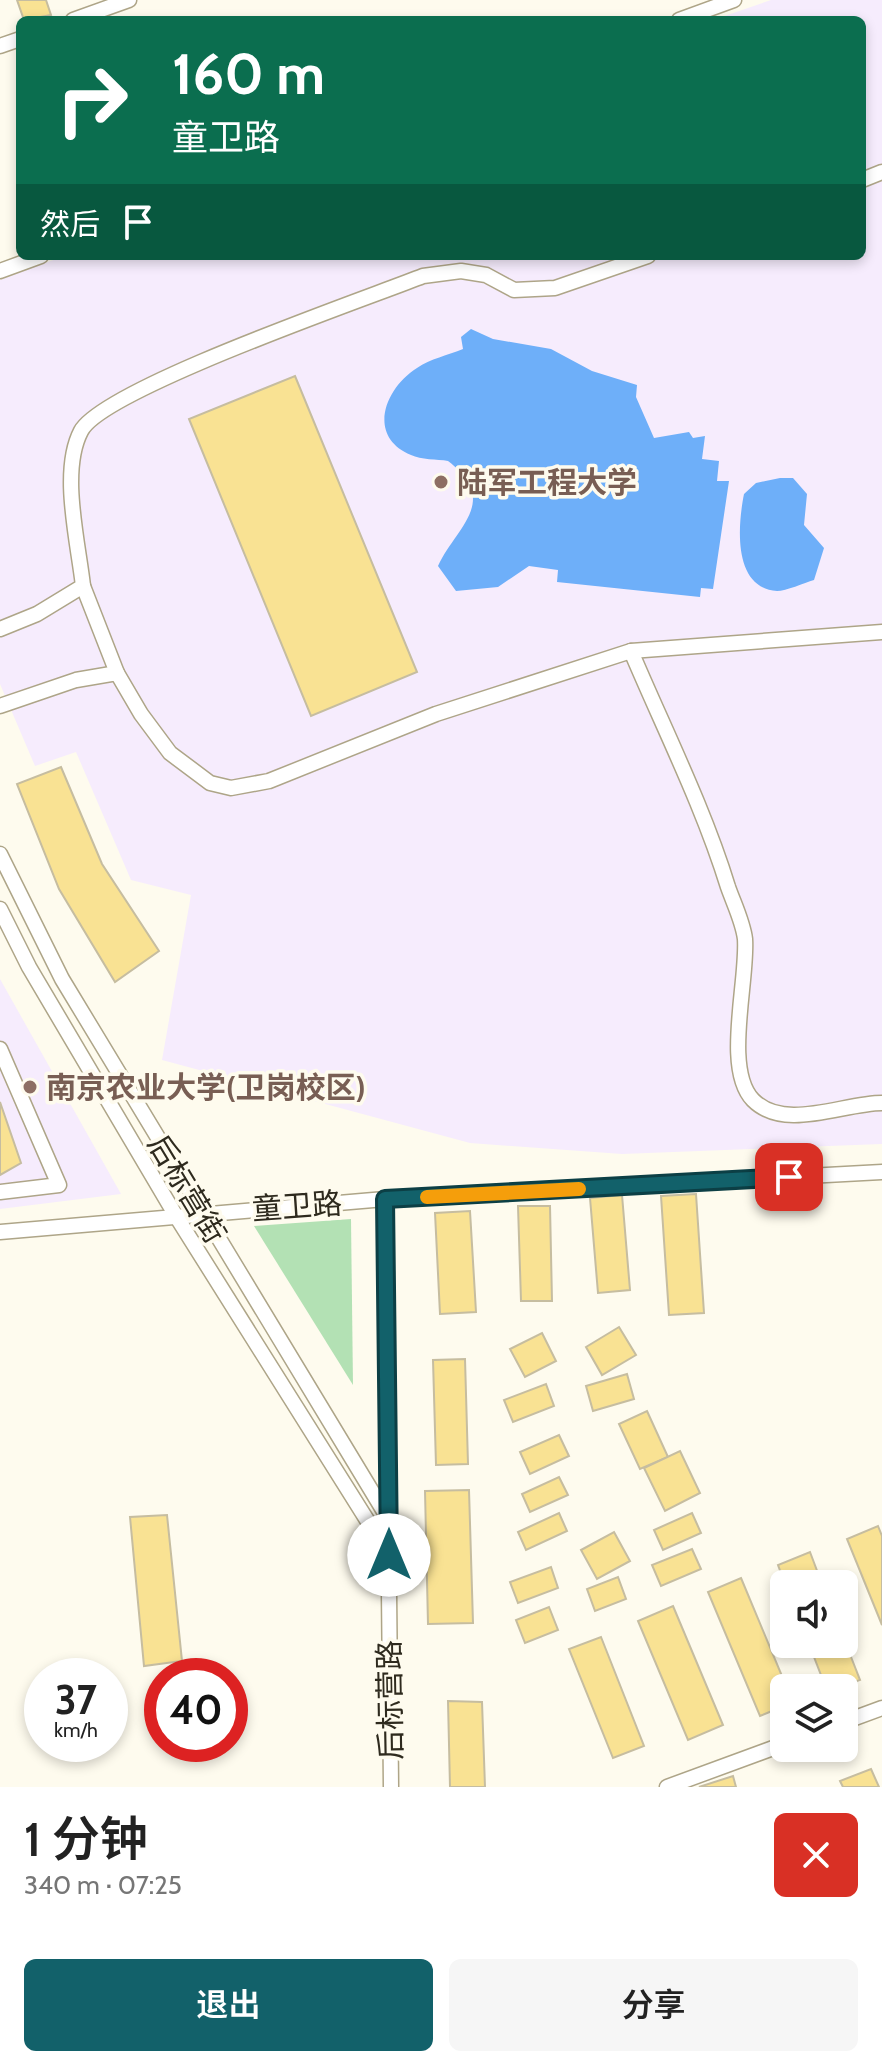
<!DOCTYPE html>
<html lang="zh">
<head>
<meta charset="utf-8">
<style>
	:root { --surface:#fff; --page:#f6f6f6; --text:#222; --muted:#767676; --accent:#12616a }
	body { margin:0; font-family:Cabin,"Noto Sans SC",sans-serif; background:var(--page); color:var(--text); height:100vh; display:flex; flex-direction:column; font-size:30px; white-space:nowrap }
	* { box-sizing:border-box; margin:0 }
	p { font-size:26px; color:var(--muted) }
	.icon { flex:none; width:44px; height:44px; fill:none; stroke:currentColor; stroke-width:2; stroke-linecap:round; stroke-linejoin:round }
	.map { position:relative; height:1787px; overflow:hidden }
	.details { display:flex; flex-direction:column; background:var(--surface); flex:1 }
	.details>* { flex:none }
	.banner { position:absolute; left:16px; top:16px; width:850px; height:244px; border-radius:12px; box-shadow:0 4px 12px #0003; background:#0b6e4f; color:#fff; overflow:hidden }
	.buttons { position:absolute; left:770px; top:1570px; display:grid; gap:16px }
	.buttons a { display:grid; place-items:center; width:88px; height:88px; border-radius:12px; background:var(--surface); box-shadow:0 4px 12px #0003; font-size:40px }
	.speed { position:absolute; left:24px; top:1658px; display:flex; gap:16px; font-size:40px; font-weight:700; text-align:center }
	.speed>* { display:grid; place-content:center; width:104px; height:104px; border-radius:50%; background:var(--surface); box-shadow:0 4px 12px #0003; line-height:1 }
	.speed small { font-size:20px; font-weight:400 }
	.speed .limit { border:12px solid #d22; background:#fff; color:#111 }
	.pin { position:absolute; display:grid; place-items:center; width:68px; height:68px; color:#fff; margin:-34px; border-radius:16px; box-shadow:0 4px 12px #0006 }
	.me { position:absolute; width:88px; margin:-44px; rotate:0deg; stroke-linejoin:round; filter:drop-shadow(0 0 6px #0008) }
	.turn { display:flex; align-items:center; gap:28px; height:168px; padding:0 24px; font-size:36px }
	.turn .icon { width:104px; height:104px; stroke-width:2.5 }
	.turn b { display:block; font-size:56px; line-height:68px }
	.then { display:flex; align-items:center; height:76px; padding:0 24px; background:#0003; gap:16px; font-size:30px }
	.round { display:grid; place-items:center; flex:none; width:84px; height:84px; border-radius:12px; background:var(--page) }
	.summary { display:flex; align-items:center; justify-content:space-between; height:136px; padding:0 24px }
	h1 { font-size:48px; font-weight:600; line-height:60px }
	.primary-button { display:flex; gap:16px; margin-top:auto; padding:16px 24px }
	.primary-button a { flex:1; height:92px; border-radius:12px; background:var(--accent); color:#fff; font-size:32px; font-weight:600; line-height:92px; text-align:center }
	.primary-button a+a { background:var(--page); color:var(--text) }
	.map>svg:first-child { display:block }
</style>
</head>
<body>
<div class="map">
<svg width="882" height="1787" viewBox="0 0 882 1787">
	<rect width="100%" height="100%" fill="#fefbee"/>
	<g fill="#f6ecfd">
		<polygon points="771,0 882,0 882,1144 622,1154 470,1143 162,1060 191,895 131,880 76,752 35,766 0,684 0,280 64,256 862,256 862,20 713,20"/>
		<polygon points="0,979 121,1194 0,1209"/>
	</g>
	<polygon fill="#b3e1b4" points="351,1219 353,1385 254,1226"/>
	<g fill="#6eaff9">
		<path d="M471,329l22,10 58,10 41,22 45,14 -1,12 18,41 35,-6 4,6 12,-2 -3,23 17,2 -2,20h12l-16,108 -12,-1 -1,9 -143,-15 1,-12 -29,-4 -31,21 -42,4 -18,-25c18,-39 63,-65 10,-105 -11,-2 -27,-1 -37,-6 -45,-19 -26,-67 6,-87 13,-9 31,-13 46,-19l-2,-12z"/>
		<path d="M780,478h13l14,16 -3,31 20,23 -10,32c-10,3 -28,11 -37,11 -45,-3 -39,-67 -33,-97l12,-11z"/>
	</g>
	<g fill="#f9e293" stroke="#c6bda0" stroke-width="2">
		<polygon points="17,0 46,0 51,15 24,20"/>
		<polygon points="295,376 417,672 311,716 189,419"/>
		<polygon points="61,767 102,864 159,951 115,982 59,889 17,784"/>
		<polygon points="0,1102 21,1163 0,1175"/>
		<polygon points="696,1194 704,1313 669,1315 661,1196"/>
		<polygon points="622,1195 630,1290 598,1293 590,1198"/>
		<polygon points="518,1206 550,1206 552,1301 521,1301"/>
		<polygon points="470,1211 476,1312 440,1314 435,1213"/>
		<polygon points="619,1327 636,1355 602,1375 586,1347"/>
		<polygon points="542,1333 556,1361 525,1377 510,1349"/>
		<polygon points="465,1359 468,1464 436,1465 433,1360"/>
		<polygon points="627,1374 634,1399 593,1411 586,1386"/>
		<polygon points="546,1384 554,1406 513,1422 504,1400"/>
		<polygon points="647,1411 668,1457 640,1469 619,1424"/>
		<polygon points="559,1435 569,1456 530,1474 520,1452"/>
		<polygon points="680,1451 700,1493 665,1511 644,1468"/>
		<polygon points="559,1477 568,1495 530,1512 522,1494"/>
		<polygon points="469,1490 473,1623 428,1624 425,1491"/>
		<polygon points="559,1513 567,1531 526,1550 518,1532"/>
		<polygon points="692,1513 701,1533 663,1550 654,1530"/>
		<polygon points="167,1515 182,1661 144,1666 130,1517"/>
		<polygon points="878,1526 882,1536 882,1625 847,1539"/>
		<polygon points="614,1532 630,1561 597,1579 581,1550"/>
		<polygon points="692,1549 701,1569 661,1586 652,1565"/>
		<polygon points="810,1552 822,1584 785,1584 778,1565"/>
		<polygon points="551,1567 558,1588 518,1603 510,1582"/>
		<polygon points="618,1577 626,1599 595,1611 587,1589"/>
		<polygon points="741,1578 787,1688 784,1688 784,1706 760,1716 708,1592"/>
		<polygon points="673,1606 723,1725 688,1740 638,1621"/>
		<polygon points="549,1607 558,1630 525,1643 516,1620"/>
		<polygon points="601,1637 644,1746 613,1758 569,1649"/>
		<polygon points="844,1639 860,1680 838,1688 826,1688 809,1644 844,1644"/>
		<polygon points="448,1701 482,1702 485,1787 450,1787"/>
		<polygon points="871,1769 879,1787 843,1787 840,1781"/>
		<polygon points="733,1776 736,1787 699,1787"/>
	</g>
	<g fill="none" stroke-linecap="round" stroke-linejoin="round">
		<defs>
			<g id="minor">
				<polyline points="73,20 129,0"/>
				<polyline points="679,20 734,0"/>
				<polyline points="0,46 20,39"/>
				<polyline points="862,180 882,172"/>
				<polyline points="0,271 41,256"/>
				<polyline points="83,586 117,673"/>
				<path d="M0,629l37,-15 46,-28c-5,-45 -23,-115 -2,-155 22,-42 284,-132 342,-155l38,-5 25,4 28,15 41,-2 93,-32"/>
				<path d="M631,651c33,78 72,155 97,236 6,17 15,35 17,52 3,42 -22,130 8,161 32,32 90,3 129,3"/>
				<polyline points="0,706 76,680 117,673 141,714 170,753 210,783 231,788 269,781 436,714 631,651 882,632"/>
				<polyline points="0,854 62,979 388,1518"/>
				<polyline points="0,909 29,967 176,1216 389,1555"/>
				<polyline points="0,1049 59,1185 0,1192"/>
				<polyline points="385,1199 391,1787"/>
				<polyline points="0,1232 385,1199 882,1172"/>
				<polyline points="844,1722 882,1708"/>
				<polyline points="667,1787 784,1744"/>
			</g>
		</defs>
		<use href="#minor" stroke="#aea588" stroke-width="17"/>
		<use href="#minor" stroke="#fff" stroke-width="14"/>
	</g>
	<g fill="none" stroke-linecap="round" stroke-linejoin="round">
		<defs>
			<polyline id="route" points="389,1555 385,1199 789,1177"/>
		</defs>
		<use href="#route" stroke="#0c3f45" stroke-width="20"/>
		<use href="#route" stroke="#12616a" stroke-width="14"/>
		<polyline stroke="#f59e0b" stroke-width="14" points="427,1197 579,1189"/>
	</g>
	<g fill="#8d6e63" stroke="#fefbee" stroke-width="3">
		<circle cx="441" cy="482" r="8"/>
		<circle cx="30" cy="1087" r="8"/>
	</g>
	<g text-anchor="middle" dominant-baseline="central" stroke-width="7" stroke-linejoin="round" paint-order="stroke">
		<g font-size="30" font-weight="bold" fill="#785e54" stroke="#fefbee" text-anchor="start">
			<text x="457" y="482">陆军工程大学</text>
			<text x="46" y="1087">南京农业大学(卫岗校区)</text>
		</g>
		<g font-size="30" fill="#2e2a1e" stroke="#fefbee">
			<text transform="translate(187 1189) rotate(59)">后标营街</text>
			<text transform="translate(297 1206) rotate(-4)">童卫路</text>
			<text transform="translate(390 1700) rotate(-91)">后标营路</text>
		</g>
	</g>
</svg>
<div class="buttons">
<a><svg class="icon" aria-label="sound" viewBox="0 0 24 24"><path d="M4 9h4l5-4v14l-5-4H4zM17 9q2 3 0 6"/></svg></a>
<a><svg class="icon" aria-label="layers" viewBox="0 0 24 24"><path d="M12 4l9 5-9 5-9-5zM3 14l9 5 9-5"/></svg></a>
</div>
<div class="speed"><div>37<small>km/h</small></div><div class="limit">40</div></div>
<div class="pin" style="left:789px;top:1177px;background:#d93025"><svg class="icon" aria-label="arrive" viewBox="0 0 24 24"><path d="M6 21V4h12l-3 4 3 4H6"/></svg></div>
<svg class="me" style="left:389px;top:1555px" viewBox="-20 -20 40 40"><circle r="19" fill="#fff"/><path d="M0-13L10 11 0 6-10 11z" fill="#12616a"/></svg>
<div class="banner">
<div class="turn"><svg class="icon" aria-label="right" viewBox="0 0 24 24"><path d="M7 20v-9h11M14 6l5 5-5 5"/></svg><div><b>160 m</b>童卫路</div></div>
<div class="then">然后<svg class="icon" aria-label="arrive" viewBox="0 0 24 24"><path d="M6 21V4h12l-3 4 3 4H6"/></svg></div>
</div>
</div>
<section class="details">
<div class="summary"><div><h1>1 分钟</h1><p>340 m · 07:25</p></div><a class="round" style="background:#d93025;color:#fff"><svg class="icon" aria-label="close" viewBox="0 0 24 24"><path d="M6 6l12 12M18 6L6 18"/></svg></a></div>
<div class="primary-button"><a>退出</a><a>分享</a></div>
</section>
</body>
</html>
